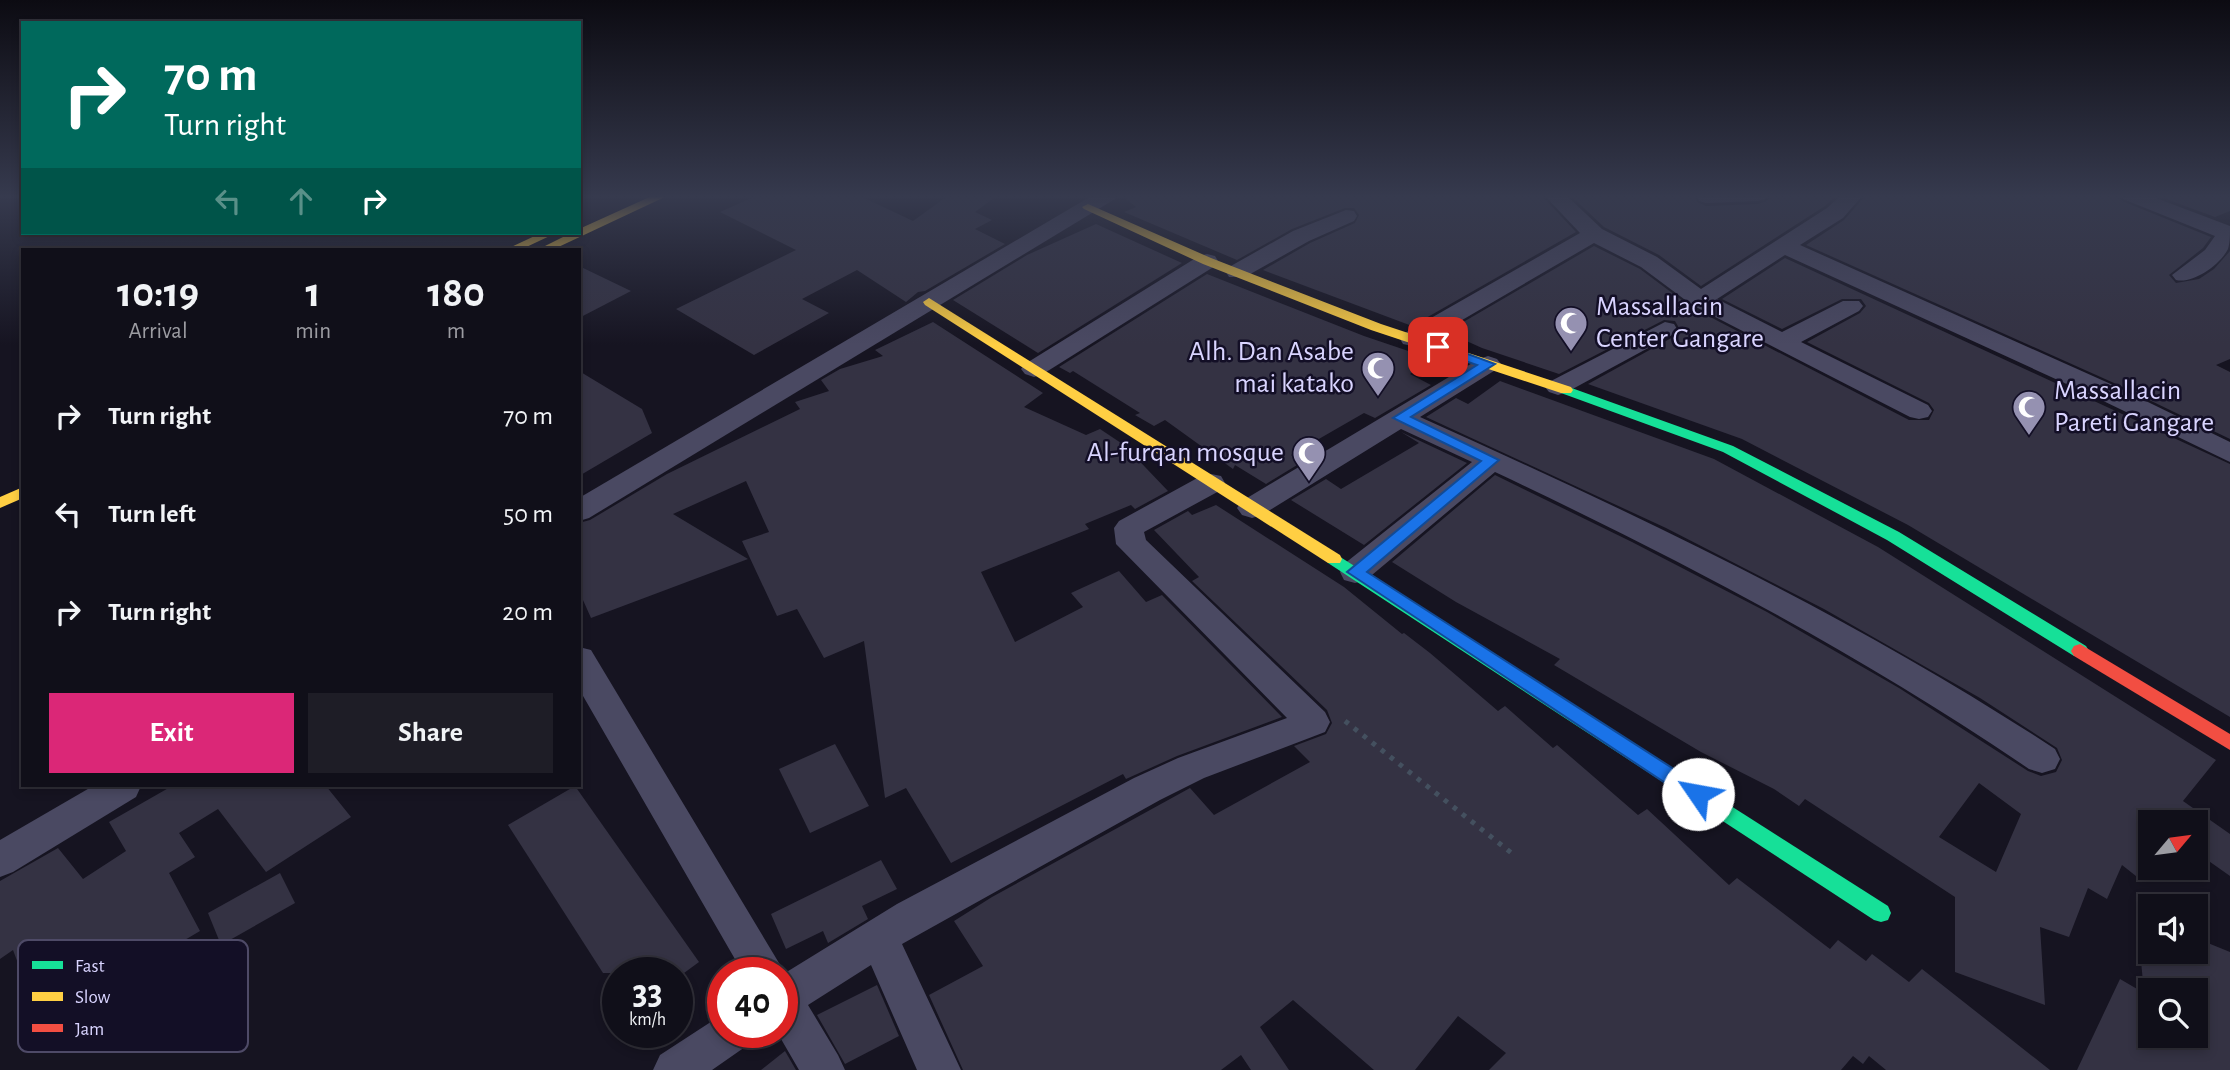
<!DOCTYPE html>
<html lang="en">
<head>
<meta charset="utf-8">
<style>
	:root { --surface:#100f19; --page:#1e1d26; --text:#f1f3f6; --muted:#9c9ca2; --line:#302f38; --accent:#db2777 }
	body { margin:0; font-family:"Alegreya Sans",sans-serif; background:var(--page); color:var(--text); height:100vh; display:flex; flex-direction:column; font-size:26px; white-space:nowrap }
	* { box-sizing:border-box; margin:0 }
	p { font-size:23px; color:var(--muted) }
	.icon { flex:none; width:38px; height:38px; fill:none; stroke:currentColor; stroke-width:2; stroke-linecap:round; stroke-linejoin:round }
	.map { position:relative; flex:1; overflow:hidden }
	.side { position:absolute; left:21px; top:248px; width:560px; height:539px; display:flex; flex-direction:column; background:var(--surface); border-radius:0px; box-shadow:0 4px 10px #0003,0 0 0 2px var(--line) }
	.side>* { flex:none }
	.hud { position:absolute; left:21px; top:21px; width:560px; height:214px; border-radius:0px; box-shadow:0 4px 10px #0003,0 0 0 2px var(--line); background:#00695c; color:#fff; overflow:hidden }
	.needle { width:46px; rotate:61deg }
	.tools { position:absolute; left:2138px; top:810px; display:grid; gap:14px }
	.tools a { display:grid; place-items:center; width:70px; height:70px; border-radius:0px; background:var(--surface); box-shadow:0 4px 10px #0003,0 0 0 2px var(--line); font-size:35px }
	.speed { position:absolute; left:602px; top:957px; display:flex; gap:14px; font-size:35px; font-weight:700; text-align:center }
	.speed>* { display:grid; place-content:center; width:91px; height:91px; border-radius:50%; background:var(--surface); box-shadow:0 4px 10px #0003,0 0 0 2px var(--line); line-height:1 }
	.speed small { font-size:18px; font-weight:400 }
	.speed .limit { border:10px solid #d22; background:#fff; color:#111 }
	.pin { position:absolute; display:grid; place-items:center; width:60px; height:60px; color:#fff; margin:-30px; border-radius:14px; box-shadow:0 4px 10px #0006 }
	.me { position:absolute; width:77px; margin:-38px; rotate:303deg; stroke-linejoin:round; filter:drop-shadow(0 0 5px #0008) }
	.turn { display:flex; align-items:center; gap:24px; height:147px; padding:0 28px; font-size:32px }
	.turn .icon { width:91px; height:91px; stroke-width:2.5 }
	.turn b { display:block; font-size:49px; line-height:60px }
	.lanes { display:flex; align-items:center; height:66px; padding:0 28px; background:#0003; justify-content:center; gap:35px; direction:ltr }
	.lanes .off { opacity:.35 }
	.eta { display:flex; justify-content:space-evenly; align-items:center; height:119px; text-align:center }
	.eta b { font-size:42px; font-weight:600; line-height:49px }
	.cta { display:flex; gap:14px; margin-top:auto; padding:14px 28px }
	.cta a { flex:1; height:80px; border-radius:0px; background:var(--accent); color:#fff; font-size:28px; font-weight:600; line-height:80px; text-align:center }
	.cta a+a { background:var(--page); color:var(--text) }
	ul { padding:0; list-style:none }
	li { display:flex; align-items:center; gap:21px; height:98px; padding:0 28px }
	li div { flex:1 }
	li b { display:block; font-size:26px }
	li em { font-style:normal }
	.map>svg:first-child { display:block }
</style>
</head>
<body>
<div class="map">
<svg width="2230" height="1070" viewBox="0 0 2230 1070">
	<rect width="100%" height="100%" fill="#161421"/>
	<g fill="#343243" fill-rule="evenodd">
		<polygon points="758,195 858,195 913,221 949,195 998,195 975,212 992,220 975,229 1005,244 925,291 918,292 906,302 857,270 802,299 829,313 754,355 676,309 796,250 720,212"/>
		<polygon points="1121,195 1541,195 1576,232 1412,326 1263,270 1310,243 1355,223 1359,215 1354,208 1345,208 1292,229 1237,260 1124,212 1136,207"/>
		<polygon points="1570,195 1695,195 1697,202 1706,206 1758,204 1767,201 1771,195 1837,195 1825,206 1701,286 1659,255 1604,227"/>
		<polygon points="1866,195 2117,195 2122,201 2211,237 2203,248 2169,275 2176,283 2199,279 2214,269 2230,251 2230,359 2216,365 2230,372 2230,439 2114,383 1806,245 1844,220"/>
		<polygon points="2155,195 2230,195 2230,211 2215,217"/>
		<polygon points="1096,224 1182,263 1038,353 953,300 1027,255"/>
		<polygon points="1594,246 1640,269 1691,307 1909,420 1929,420 1934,410 1929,403 1807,342 1860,313 1866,306 1861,299 1842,299 1782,329 1722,299 1785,258 2230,464 2230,717 1908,525 1742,439 1588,384 1675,336 1679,328 1675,321 1664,320 1559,374 1482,348 1462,339 1459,341 1441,335"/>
		<polygon points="579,266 631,291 579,318"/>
		<polygon points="1207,274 1364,336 1432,359 1410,374 1431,385 1375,418 1364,413 1291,455 1302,462 1266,484 1235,465 1233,469 1165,420 1154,426 1135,415 1140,413 1073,371 1070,373 1059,367"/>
		<polygon points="933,322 1043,393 1024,407 1086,435 1100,429 1124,445 1168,491 1135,509 1131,505 1085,524 1089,529 981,572 1015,642 1083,607 1071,593 1119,571 1146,602 1162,595 1282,717 1177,756 1126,779 1123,774 951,863 906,788 885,798 864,641 824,658 797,609 777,616 742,541 769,532 746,481 673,514 748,559 591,618 579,591 579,523 590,520 667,474 800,409 795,402 829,391 821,380 840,369 883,356 875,350"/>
		<polygon points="579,371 642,409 652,433 579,476"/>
		<path d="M1500,381l214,78 164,88 338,213 -33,41 47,33v42l-34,-24v-30h-45v46h9l-19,12 -19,-15 -15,34 -19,-11 -19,49 -29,-10 5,78 -90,-33v-75l-150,-98 -6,7 -25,-17 -73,-37 -147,-87 6,-6 -104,-57 -64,-40 103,-87 137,67 135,70 132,76 129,83 13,5 15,-4 6,-12 -5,-12 -77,-50 -156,-89 -158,-81 -240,-111 30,-19 12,6zM1979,783l42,31 -25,58 -57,-35z"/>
		<polygon points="1401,432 1467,463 1364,545 1291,500 1326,479 1341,489 1419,443"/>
		<polygon points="1216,505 1344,587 1402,634 1404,633 1430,653 1498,711 1505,706 1553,748 1557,745 1638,815 1647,809 1729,885 1737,878 1830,949 1838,940 1866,961 1872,954 1909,982 1922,969 2050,1070 1886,1070 1869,1056 1863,1064 1853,1056 1841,1070 1489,1070 1506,1053 1458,1016 1415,1070 1374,1070 1293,1000 1260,1027 1289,1070 1251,1070 1241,1055 1221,1070 963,1070 929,995 983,966 954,921 992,897 1190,788 1214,815 1310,762 1294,746 1326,734 1332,723 1327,710 1192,581 1199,577 1154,530 1188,511 1192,515"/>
		<polygon points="835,744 869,806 810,833 779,769"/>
		<polygon points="172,786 326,786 351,817 266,872 218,809 179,833 195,857 169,873 200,931 41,1025 13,950 0,959 0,881 58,848 83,879 126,851 109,822"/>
		<polygon points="575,786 699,962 684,973 603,973 508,825"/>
		<polygon points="881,860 897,889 862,906 868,919 828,943 823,931 786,949 771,914"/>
		<polygon points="280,873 295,903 221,945 208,913"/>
		<path d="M2139,939l12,5v8h22l26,10 -1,-23 32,13v118h-153l43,-91 24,14zM2151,990h45v46h-45z"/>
		<polygon points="877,985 899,1036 845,1064 817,1015"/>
		<polygon points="785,1051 796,1070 761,1070"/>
	</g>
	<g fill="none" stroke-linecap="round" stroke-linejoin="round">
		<polyline stroke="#44505f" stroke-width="5" stroke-dasharray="4.5 7" stroke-linecap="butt" points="1345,721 1514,855"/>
		<g fill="#4a4962" fill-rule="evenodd">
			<polygon points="1093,195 1118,195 1115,199 589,518 579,521 579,498"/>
			<polygon points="1544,195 1566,195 1602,229 1657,257 1701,289 1827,208 1841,195 1863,195 1843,218 1800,245 2113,385 2230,442 2230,462 2095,397 1785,255 1717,299 1782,332 1843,301 1859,301 1863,306 1859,311 1801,342 1928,405 1932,411 1928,417 1919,419 1910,417 1692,305 1641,267 1594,243 1421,344 1412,346 1403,344 1400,339 1403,334 1580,233"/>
			<polygon points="1697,195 1768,195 1765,199 1758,201 1706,203 1699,201"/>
			<path d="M2120,195h28l82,31c0,8 0,17 -2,23 -8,16 -35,35 -52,31l-4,-5 33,-25 10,-14 -92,-37z"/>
			<polygon points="1346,210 1354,211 1357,216 1354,221 1309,241 1245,277 1229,277 1226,272 1229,267 1293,231"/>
			<polygon points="1207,254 1215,256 1218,261 1215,266 1043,374 1034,377 1025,374 1021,369 1025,364 1199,256"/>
			<polygon points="1665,322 1674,324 1677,329 1674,334 1567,392 1558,395 1549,392 1545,387 1549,382"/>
			<path d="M1488,356l9,3 4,5 -4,5 -77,48c222,100 431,198 635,332l5,10 -5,10 -13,4 -13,-4c-170,-116 -348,-209 -534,-297l-129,108 -11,3 -11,-3 -4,-8 4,-8 128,-102 -71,-33 -139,86 -10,3 -10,-3 -5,-7 5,-7 237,-142z"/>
			<polygon points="1211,474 1221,476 1225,483 1221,490 1144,532 1146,540 1325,712 1330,722 1325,732 1204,778 1160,800 902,944 961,1070 917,1070 871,965 808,1005 838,1055 845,1070 799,1070 777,1032 782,1032 782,973 743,973 579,689 579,647 591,650 785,973 897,904 1134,778 1178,758 1287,718 1116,544 1114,528 1119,521 1201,476"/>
			<polygon points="93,786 141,786 136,797 13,872 0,877 0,840"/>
			<polygon points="723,1014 723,1032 751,1032 745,1047 712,1070 653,1070 660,1055"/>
		</g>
		<g fill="#16e098" fill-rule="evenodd">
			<polygon points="1566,386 1733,446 1899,532 2086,646 2089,651 2086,656 2074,656 1887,540 1723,452 1561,393 1559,390"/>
			<polygon points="1334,553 1888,906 1891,913 1888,920 1881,922 1874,920 1328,563 1326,559"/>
		</g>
		<g fill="#ffcf43" fill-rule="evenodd">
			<polygon points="654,195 669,195 552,250 537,250 571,233 579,233 579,229"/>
			<polygon points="1088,204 1211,258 1381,324 1571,387 1573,390 1571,393 1561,393 1371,330 1203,264 1084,209 1082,207"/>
			<polygon points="541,233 556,233 520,250 505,250"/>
			<polygon points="929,298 1340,555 1342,559 1340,563 1328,563 925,305 923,302"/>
			<polygon points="23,487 23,498 0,508 0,497"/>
		</g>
		<polygon fill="#f24e42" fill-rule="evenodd" points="2080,644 2230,734 2230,750 2074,656 2071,651 2074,646"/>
	</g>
	<linearGradient id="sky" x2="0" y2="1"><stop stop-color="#0c0b12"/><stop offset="0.57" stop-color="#363a4e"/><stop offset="1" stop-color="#363a4e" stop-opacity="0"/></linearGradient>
	<rect width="2230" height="345" fill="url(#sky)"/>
	<polygon fill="#1a73e8" stroke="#114b97" stroke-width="2" points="1438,343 1495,364 1411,417 1499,460 1367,572 1705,789 1708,794 1705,800 1698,802 1691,800 1347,572 1481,461 1393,418 1477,365 1433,350 1431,347"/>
	<defs>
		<symbol id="mosque-pin" viewBox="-11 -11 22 30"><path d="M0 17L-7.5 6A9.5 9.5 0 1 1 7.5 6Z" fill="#9591b1" stroke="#130f26"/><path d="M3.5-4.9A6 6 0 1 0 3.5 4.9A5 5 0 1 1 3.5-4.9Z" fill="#fff"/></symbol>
	</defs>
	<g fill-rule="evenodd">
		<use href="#mosque-pin" x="1552" y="304" width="38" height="52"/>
		<use href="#mosque-pin" x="1359" y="349" width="38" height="52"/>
		<use href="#mosque-pin" x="2010" y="388" width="38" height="52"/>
		<use href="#mosque-pin" x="1290" y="434" width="38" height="52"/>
	</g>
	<g text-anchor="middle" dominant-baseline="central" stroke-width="5" stroke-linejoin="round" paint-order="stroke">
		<g font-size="28" fill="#d9d4ff" stroke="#130f26" text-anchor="start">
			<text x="1596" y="307">Massallacin<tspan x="1596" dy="32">Center Gangare</tspan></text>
			<text x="1354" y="352" text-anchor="end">Alh. Dan Asabe<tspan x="1354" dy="32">mai katako</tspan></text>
			<text x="2054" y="391">Massallacin<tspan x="2054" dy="32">Pareti Gangare</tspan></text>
			<text x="1284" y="453" text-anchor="end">Al-furqan mosque</text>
		</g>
	</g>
	<rect x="18" y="940" width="230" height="112" rx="10" fill="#130f26" stroke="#4e4a67" stroke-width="2"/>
	<rect x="32" y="961" width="31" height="8" fill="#16e098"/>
	<rect x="32" y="992" width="31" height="9" fill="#ffcf43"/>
	<rect x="32" y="1024" width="31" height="8" fill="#f24e42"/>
	<g font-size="19" fill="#d9d4ff">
		<text x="75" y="972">Fast</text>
		<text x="75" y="1003">Slow</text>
		<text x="75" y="1035">Jam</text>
	</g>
</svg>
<div class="tools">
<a><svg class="needle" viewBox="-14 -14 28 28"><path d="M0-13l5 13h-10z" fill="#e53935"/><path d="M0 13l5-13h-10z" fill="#9c9ca2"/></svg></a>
<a><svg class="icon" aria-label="sound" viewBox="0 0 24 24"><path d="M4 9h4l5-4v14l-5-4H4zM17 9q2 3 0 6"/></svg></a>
<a><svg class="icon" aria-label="search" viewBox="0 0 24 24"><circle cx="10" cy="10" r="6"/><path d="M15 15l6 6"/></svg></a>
</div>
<div class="speed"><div>33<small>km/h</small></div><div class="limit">40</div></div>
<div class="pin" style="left:1438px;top:347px;background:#d93025"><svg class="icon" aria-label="arrive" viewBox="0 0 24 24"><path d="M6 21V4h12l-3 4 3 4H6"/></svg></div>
<svg class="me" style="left:1698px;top:794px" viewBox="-20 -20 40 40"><circle r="19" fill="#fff"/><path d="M0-13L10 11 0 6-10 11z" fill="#1a73e8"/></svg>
<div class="hud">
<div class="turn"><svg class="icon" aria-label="right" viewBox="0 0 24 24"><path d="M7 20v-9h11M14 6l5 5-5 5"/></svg><div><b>70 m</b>Turn right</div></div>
<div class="lanes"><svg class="icon off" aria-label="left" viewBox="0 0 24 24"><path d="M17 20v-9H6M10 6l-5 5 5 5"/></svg><svg class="icon off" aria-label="ahead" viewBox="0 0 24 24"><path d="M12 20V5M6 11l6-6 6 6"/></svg><svg class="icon" aria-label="right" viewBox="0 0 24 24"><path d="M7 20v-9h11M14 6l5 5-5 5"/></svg></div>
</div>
<section class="side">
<div class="eta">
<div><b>10:19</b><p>Arrival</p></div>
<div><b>1</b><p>min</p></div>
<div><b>180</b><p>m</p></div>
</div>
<ul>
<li><svg class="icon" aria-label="right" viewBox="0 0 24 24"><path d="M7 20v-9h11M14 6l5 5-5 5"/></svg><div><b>Turn right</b></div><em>70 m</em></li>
<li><svg class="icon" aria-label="left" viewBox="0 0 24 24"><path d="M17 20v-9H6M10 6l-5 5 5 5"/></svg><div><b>Turn left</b></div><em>50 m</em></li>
<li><svg class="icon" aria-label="right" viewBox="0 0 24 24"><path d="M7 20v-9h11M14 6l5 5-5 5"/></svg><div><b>Turn right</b></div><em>20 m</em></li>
</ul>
<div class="cta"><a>Exit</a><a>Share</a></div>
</section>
</div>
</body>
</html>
